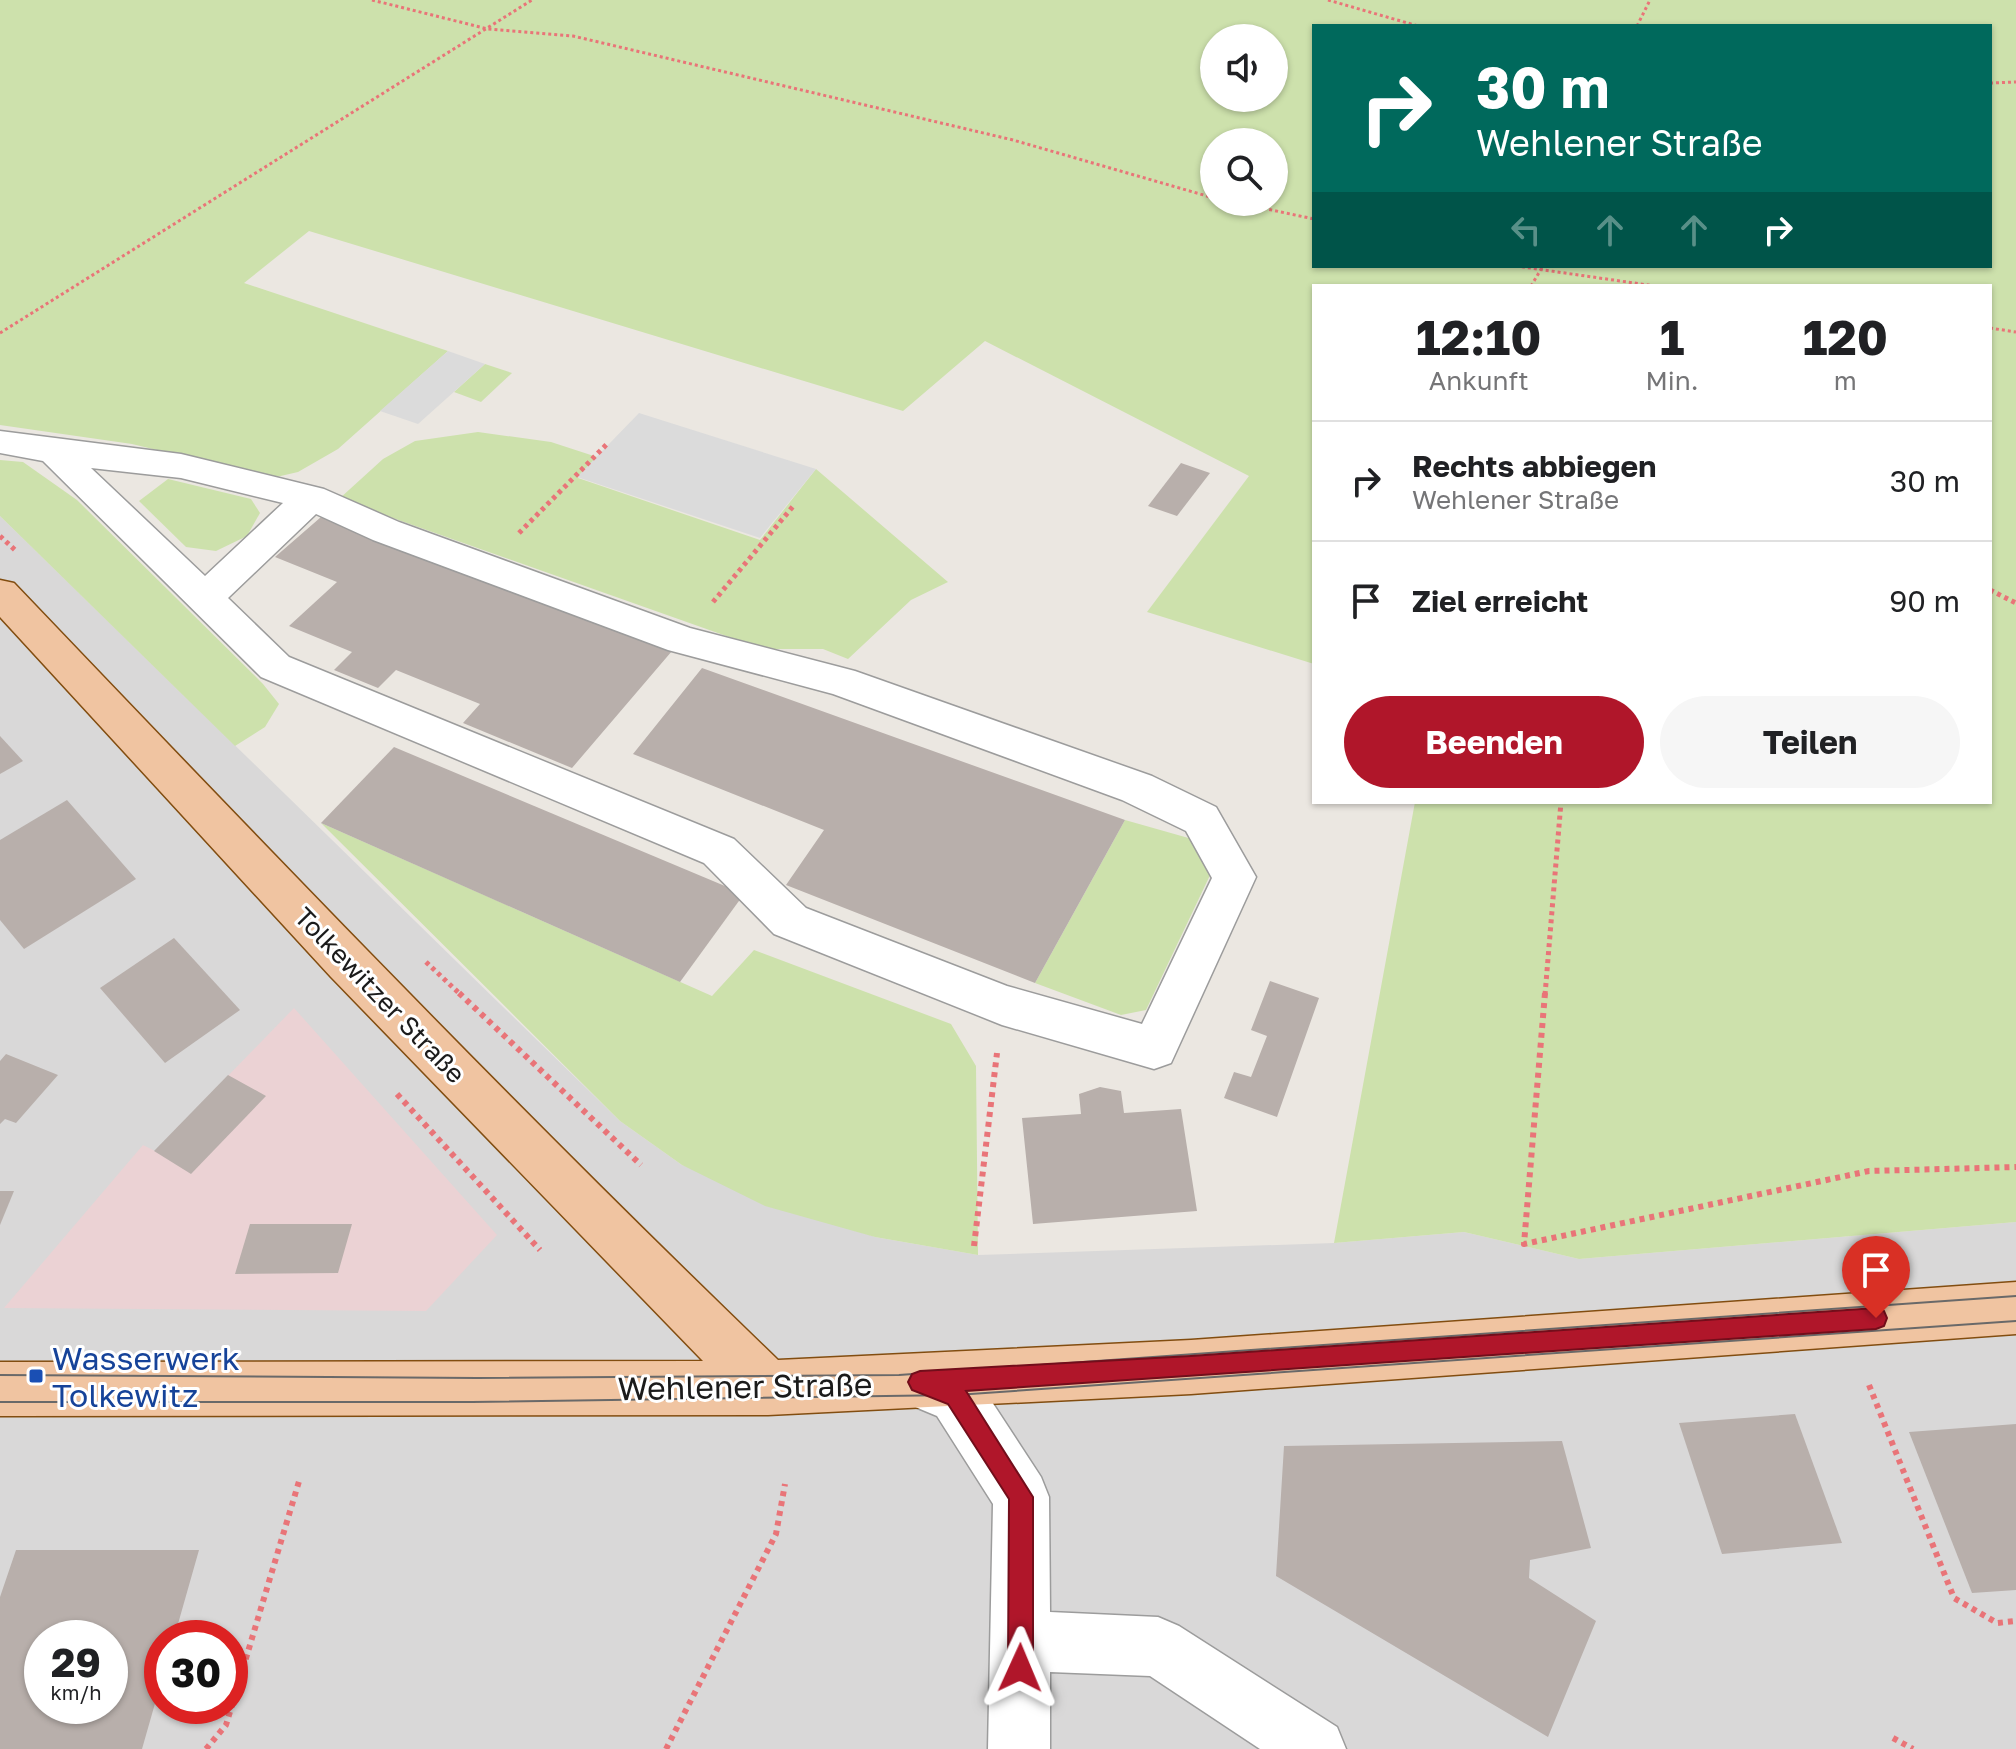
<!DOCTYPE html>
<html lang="de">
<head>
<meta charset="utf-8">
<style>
	:root { --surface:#fff; --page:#f6f6f6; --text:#202124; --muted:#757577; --line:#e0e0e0; --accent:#b0162a }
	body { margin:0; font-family:"Golos Text",sans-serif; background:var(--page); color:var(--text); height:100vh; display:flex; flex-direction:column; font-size:30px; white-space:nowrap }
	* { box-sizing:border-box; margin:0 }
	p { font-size:26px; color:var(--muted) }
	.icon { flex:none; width:44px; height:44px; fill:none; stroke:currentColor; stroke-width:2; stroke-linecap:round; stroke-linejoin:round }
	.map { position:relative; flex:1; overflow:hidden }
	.panel { position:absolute; left:1312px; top:284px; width:680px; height:520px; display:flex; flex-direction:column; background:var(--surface); border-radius:0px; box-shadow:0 2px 6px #0004 }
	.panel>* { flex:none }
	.banner { position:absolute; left:1312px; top:24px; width:680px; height:244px; border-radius:0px; box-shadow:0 2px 6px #0004; background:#00695c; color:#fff; overflow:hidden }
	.buttons { position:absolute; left:1200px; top:24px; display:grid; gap:16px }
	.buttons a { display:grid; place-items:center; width:88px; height:88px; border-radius:50%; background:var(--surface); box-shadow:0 2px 6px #0004; font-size:40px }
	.speed { position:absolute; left:24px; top:1620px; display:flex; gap:16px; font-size:40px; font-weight:700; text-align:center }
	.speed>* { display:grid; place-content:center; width:104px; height:104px; border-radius:50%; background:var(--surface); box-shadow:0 2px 6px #0004; line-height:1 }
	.speed small { font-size:20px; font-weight:400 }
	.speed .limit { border:12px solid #d22; background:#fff; color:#111 }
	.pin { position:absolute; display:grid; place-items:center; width:68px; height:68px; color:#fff; margin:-82px -34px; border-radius:50% 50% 50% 0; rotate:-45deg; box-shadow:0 0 8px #0007 }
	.pin .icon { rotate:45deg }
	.me { position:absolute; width:88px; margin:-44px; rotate:1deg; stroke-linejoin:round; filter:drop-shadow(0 0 6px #0008) }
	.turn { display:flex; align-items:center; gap:28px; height:168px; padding:0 32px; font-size:36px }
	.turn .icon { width:104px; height:104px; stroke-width:2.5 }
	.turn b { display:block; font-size:56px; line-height:68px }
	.lanes { display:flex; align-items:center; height:76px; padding:0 32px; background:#0003; justify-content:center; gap:40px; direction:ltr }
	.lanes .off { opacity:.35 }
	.eta { display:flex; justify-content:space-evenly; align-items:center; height:136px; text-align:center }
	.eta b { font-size:48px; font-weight:700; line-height:56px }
	.primary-button { display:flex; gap:16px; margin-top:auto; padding:16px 32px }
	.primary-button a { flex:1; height:92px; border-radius:48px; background:var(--accent); color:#fff; font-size:32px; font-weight:700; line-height:92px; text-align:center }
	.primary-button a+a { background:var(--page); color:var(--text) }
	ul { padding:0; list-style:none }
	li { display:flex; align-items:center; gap:24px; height:120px; padding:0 32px; border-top:2px solid var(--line) }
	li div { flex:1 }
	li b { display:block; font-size:30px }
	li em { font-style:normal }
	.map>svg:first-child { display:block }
</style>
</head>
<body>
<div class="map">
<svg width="2016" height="1749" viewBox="0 0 2016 1749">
	<rect width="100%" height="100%" fill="#ebe7e1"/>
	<path fill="#d9d8d8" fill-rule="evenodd" d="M0,516l620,605 62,44 193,72 103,18 356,-12 130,-11 115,27 437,-37v527h-2016zM42,1638h68v68h-68zM162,1638h68v68h-68z"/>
	<polygon fill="#ebd2d4" points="294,1008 497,1235 426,1311 4,1308 143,1145 155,1151"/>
	<g fill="#cde1ac" fill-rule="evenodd">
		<path d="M0,0h2016v1222l-437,37 -115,-27 -130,11 81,-441h575v-516h-676v378l-167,-52 102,-136 -264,-135 -82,70 -594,-180 -65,52 204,68 -110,98 -40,23 -26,6 -140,-34 -132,-19zM1314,26h676v240h-676zM1214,38h60v60h-60zM1214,142h60v60h-60z"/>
		<polygon points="485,364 512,373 481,402 454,392"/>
		<polygon points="478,432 551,442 597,457 578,478 760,540 816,469 948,582 911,600 848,659 823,649 763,649 339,499 383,459 415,441"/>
		<polygon points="0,460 23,462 77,500 263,684 279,704 265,727 235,746 0,516"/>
		<polygon points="168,479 251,499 260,513 247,536 216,551 186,547 139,501"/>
		<polygon points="1125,820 1192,839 1212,871 1146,1010 1121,1015 1035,983"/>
		<polygon points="321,823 712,996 754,950 951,1024 976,1066 978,1255 875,1237 765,1206 682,1165 620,1121"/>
	</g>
	<g fill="#dbdbdb">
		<polygon points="448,351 485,364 418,424 380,411"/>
		<polygon points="639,413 816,469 760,538 577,477"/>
	</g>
	<g fill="#b8afab" fill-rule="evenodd">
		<polygon points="1181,463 1210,473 1177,516 1148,506"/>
		<polygon points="321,517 672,651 572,768 463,723 480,704 396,670 378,688 334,670 352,652 289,626 337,582 275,557"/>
		<polygon points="702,668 1125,820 1035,983 786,885 824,830 633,754"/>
		<polygon points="0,736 23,761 0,774"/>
		<polygon points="394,747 744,894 680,982 321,823"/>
		<polygon points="67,800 136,879 24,949 0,920 0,840"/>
		<polygon points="174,938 240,1010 165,1063 100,988"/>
		<polygon points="1270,981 1319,998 1277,1117 1224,1098 1234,1072 1251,1077 1267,1036 1251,1030"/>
		<polygon points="6,1054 58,1075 16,1123 5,1119 0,1124 0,1061"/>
		<polygon points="228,1075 266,1096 191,1174 154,1151"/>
		<polygon points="1100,1087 1121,1091 1124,1113 1181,1109 1197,1211 1033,1224 1022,1118 1081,1114 1079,1094"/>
		<polygon points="0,1191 14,1191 0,1225"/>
		<polygon points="250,1224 352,1224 338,1273 235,1274"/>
		<polygon points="1795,1414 1842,1543 1722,1554 1679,1423"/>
		<polygon points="2016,1424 2016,1590 1972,1593 1909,1432"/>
		<polygon points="1562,1441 1591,1548 1530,1560 1529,1578 1596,1621 1548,1737 1276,1576 1284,1446"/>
		<path d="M16,1550h183l-25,88h-12v41l-20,70h-142v-152zM42,1638h68v68h-68z"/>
	</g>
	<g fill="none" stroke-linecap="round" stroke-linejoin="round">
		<defs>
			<g id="minor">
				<path d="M0,431l181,23 143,35 75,33 291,106 165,43 297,105 64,31 40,70 -85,186 -17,6 -152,-44 -228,-91 -70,-71 -443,-186 -218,-216 -43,-8zM91,468l90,10 102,25 -78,73zM316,514l57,26 295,110 165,44 289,106 64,31 26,47 -70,146 -135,-38 -201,-78 -72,-69 -445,-182 -61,-59z"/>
				<polygon points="920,1355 975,1376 1041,1477 1049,1497 1050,1612 1158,1617 1179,1626 1337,1727 1346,1749 1260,1749 1150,1676 1050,1672 1050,1749 988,1749 993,1504 937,1416 901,1401 893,1382 901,1363"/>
			</g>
			<path id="major" d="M0,580l14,3c251,263 502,525 764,777l413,-20 825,-58v52l-825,60 -423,21 -768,1v-54l703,-1 -372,-384 -331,-360z"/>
		</defs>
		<use href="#minor" stroke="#9c9c9c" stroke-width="3"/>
		<use href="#major" stroke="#824d10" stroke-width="3"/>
		<g stroke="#e97478" stroke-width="3" stroke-dasharray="3 3" stroke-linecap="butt">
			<polyline points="372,0 488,29 573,36 1013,140 1214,198"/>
			<polyline points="1328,0 1418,26"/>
			<polyline points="1637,26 1650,0"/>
			<polyline points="1990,83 2016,82"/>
			<polyline points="1234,202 1314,219"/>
			<polyline points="1516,266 1655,286"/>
			<polyline points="1531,286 1543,266"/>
			<polyline points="1990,328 2016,332"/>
			<polyline points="0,333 532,0"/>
		</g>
		<g stroke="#e97478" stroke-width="5" stroke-dasharray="4 4" stroke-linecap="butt">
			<polyline points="519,533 607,444"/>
			<polyline points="0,536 15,550"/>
			<polyline points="1990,590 2016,603"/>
			<polyline points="713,602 795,504"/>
			<polyline points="426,962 461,995"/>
			<polyline points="1545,995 1561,802"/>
		</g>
		<g stroke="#e97478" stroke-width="6" stroke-dasharray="5 5" stroke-linecap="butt">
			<polyline points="459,993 641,1165"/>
			<polyline points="1545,993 1524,1244 1869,1171 2016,1167"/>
			<polyline points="397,1094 540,1250"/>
			<polyline points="974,1246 997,1053"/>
			<polyline points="1869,1385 1954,1598 1997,1623 2016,1621"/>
			<polyline points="1893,1738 1913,1749"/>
			<polyline points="206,1749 226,1725 300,1478"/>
			<polyline points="666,1749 776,1534 785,1484"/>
		</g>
		<use href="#minor" fill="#fff" fill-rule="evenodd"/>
		<use href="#major" fill="#f0c4a1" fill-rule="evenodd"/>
		<g stroke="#696969" stroke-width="2">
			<polyline points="0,1375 477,1378 899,1375 2016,1296"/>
			<polyline points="0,1402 472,1402 956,1395 2016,1321"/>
		</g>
	</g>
	<polygon fill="#b0162a" stroke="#720e1b" stroke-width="2" points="1876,1308 1884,1311 1887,1318 1884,1326 1876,1329 966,1391 1033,1497 1033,1668 1029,1677 1020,1681 1012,1677 1008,1668 1009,1499 948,1404 912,1390 908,1382 912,1374 920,1371 1191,1356"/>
	<rect fill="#1a4fb4" stroke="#fff" stroke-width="3" x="28" y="1368" width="16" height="16" rx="4"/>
	<g text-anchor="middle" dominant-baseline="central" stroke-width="6" stroke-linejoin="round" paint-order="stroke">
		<g font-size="26" fill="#1b1b1b" stroke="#fff">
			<text transform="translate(380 995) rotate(46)">Tolkewitzer Straße</text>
		</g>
		<g font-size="32" fill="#164399" stroke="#fff" text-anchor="start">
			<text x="52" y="1358">Wasserwerk<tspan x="52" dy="37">Tolkewitz</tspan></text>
		</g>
		<g font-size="32" fill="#1b1b1b" stroke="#fff">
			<text transform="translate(745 1386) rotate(-1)">Wehlener Straße</text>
		</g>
	</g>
</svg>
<div class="buttons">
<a><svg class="icon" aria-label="sound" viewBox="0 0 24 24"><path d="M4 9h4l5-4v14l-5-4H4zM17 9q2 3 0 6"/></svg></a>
<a><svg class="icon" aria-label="search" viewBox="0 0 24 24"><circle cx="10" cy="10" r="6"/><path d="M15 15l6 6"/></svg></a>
</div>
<div class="speed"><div>29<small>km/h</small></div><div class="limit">30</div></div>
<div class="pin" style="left:1876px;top:1318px;background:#d93025"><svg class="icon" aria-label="arrive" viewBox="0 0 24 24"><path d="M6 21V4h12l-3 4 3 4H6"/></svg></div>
<svg class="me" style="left:1020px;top:1668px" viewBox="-20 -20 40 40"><path d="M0-17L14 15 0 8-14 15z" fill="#b0162a" stroke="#fff" stroke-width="4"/></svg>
<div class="banner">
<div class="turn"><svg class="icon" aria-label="right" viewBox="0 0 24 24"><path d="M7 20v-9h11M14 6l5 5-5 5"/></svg><div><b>30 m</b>Wehlener Straße</div></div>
<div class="lanes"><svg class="icon off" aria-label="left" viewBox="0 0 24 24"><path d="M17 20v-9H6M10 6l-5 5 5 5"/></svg><svg class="icon off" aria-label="ahead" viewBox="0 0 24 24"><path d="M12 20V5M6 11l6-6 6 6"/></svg><svg class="icon off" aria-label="ahead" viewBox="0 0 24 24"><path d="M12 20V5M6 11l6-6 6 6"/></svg><svg class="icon" aria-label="right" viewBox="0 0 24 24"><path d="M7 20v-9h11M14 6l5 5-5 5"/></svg></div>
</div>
<section class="panel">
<div class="eta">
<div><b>12:10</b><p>Ankunft</p></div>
<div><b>1</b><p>Min.</p></div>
<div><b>120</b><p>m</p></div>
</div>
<ul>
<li><svg class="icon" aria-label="right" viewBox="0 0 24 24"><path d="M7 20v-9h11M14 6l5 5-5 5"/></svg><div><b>Rechts abbiegen</b><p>Wehlener Straße</p></div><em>30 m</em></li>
<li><svg class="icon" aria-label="arrive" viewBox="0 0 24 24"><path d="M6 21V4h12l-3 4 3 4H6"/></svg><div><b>Ziel erreicht</b></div><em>90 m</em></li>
</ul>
<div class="primary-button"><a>Beenden</a><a>Teilen</a></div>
</section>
</div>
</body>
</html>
